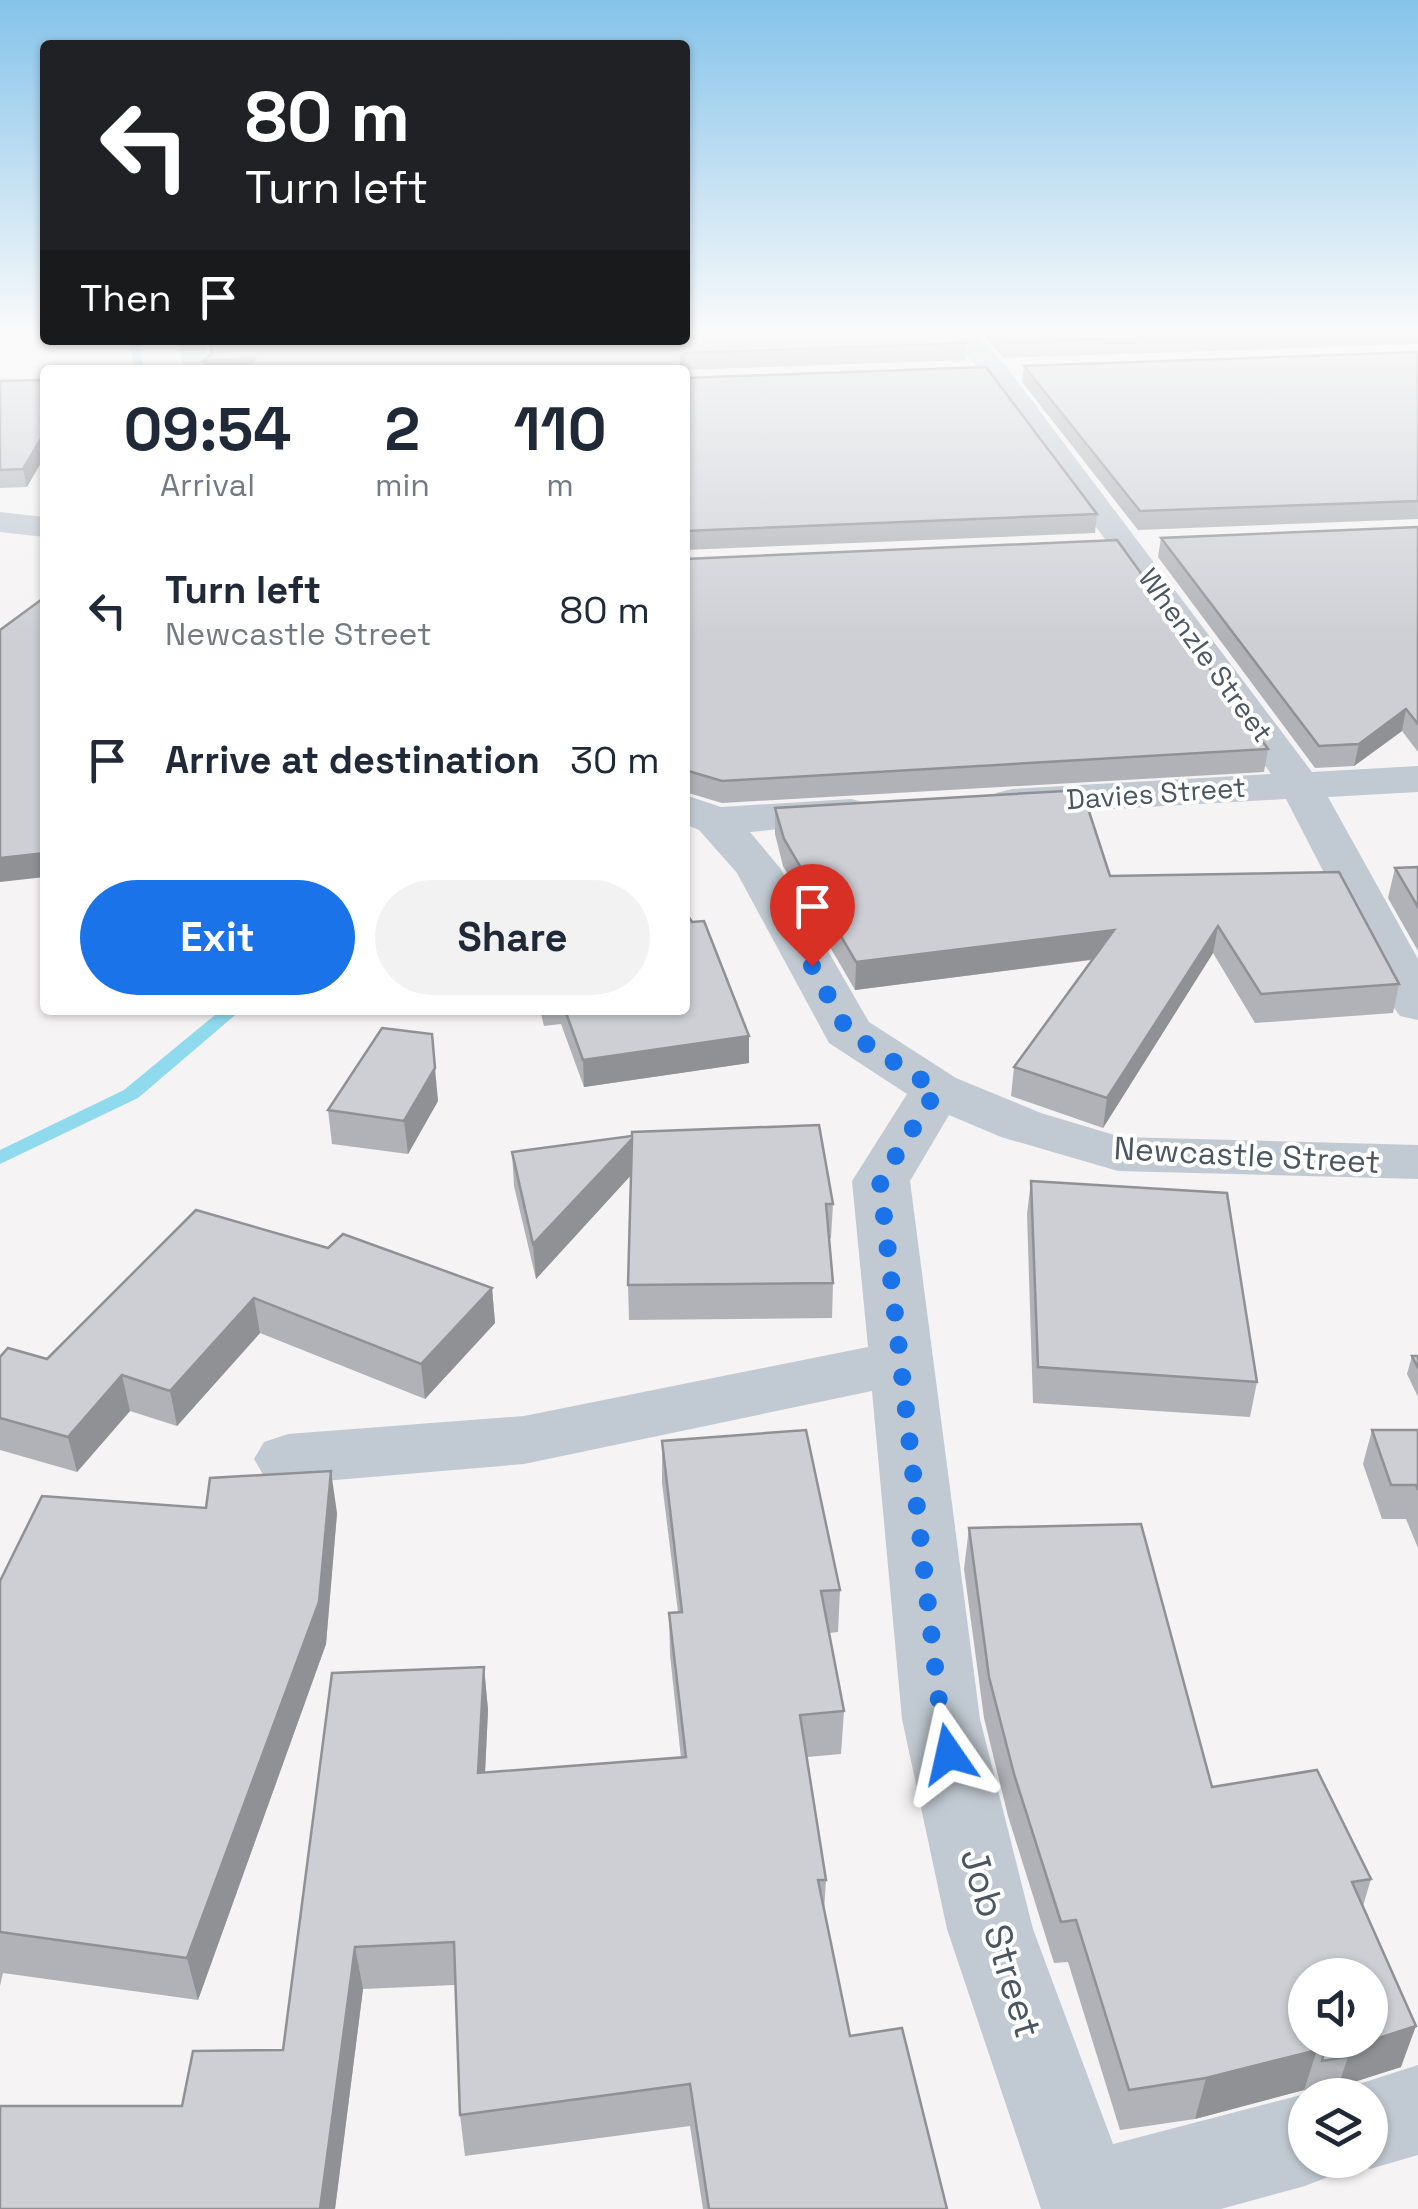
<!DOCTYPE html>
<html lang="en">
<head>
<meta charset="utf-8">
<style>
	:root { --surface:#fff; --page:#f2f2f3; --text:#1f2937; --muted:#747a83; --accent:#1a73e8 }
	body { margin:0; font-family:"Space Grotesk",sans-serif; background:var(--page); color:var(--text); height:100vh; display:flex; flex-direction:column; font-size:38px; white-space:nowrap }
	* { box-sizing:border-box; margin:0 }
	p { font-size:32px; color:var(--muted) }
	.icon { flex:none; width:55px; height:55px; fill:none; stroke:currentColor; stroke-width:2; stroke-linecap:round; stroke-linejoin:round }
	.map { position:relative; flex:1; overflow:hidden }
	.drawer { position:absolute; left:40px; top:365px; width:650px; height:650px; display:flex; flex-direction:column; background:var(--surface); border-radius:10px; box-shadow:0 2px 8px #0004 }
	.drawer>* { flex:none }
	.banner { position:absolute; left:40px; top:40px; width:650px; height:305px; border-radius:10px; box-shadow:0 2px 8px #0004; background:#202124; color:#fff; overflow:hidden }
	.buttons { position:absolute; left:1288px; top:1958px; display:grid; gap:20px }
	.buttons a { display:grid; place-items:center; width:100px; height:100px; border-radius:50%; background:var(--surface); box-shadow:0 2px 8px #0004; font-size:50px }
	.pin { position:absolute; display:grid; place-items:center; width:85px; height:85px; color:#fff; margin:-102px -42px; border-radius:50% 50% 50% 0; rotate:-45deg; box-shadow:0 0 10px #0007 }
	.pin .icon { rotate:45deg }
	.me { position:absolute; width:110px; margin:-55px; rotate:349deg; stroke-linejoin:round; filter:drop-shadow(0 0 8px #0008) }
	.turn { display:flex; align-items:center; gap:35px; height:210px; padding:0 40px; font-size:45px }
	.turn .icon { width:130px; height:130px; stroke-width:2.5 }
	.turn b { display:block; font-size:70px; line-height:85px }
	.then { display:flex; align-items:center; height:95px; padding:0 40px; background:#0003; gap:20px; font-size:38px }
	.eta { display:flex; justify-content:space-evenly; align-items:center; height:170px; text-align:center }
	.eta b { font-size:60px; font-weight:600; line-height:70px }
	.button { display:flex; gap:20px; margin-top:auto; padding:20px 40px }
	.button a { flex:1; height:115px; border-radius:60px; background:var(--accent); color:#fff; font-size:40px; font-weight:600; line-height:115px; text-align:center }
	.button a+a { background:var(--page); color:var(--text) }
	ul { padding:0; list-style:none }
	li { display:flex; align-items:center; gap:30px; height:150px; padding:0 40px }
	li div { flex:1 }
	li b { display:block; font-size:38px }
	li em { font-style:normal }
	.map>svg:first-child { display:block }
</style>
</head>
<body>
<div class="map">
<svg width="1418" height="2209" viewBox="0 0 1418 2209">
	<rect width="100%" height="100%" fill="#f5f3f3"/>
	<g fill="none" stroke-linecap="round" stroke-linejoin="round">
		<g fill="#90daee" fill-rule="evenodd">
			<polygon points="128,340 138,340 145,370 135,370"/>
			<polygon points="221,1010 241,1010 138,1098 0,1164 0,1150 124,1090"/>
		</g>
		<g fill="#c1cad2" fill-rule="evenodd">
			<polygon points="944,329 972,329 1005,365 1312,772 1418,766 1418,792 1328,797 1418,959 1418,1020 1400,1016 1392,1005 1286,799 1012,815 996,811 990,802 996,793 1012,789 1271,774 1116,554 985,377"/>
			<polygon points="178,340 204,340 211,370 183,370"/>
			<polygon points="0,512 45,517 45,537 0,532"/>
			<polygon points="685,795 721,807 851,799 867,803 873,812 867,821 750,832 780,868 869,1022 956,1078 1041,1113 1121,1137 1418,1145 1418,1179 1118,1171 1001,1137 949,1115 910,1181 980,1719 1033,1929 1113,2144 1305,2094 1308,2095 1305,2095 1305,2160 1343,2160 1338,2173 1305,2186 1221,2209 1041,2209 947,1929 902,1719 872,1391 524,1464 288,1484 264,1476 254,1459 264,1442 288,1434 524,1416 868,1347 852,1181 907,1094 829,1043 737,873 699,830 685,824"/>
			<polygon points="1418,2065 1418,2155 1370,2169 1349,2160 1370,2160 1370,2095 1336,2095 1337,2091"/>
		</g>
	</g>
	<g fill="#b0b2b7">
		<polygon points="977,329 1418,329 1418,344 1004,358"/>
		<polygon points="208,340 685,340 966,343 965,360 684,370 204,370 203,361 211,354"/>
		<polygon points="1418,352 1418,519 1138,530 1022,382 1024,366"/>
		<polygon points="685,378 1097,514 1095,533 685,550"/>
		<polygon points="45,380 27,487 0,488 0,381"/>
		<polygon points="1418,527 1418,752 1402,731 1354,766 1315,768 1158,557 1161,538"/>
		<polygon points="685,559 1268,749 1264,772 722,803 685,792"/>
		<polygon points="775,808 1110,876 1399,984 1393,1013 1255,1023 1213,953 1103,1128 1011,1096 1014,1067 1092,960 855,990 783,866 775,834"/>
		<polygon points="1418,867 1418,951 1388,898 1395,868"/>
		<polygon points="540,1010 685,1010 749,1063 584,1087 561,1024 544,1026"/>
		<polygon points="438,1101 408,1154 332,1144 328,1110"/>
		<polygon points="512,1152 833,1204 831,1238 829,1238 833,1283 832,1318 629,1320 628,1285 631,1175 536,1279 514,1186"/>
		<polygon points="1031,1181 1257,1382 1250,1417 1033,1403 1027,1214"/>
		<polygon points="328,1248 492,1288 495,1323 425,1399 260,1333 177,1426 130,1411 77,1472 0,1450 0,1357 47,1359"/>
		<polygon points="1412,1356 1418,1356 1418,1397 1407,1374"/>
		<polygon points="1372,1430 1418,1430 1418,1548 1406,1519 1382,1519 1363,1464"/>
		<polygon points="662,1441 840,1590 838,1632 829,1633 844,1711 841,1754 807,1757 826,1880 824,1911 850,2036 947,2209 703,2209 690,2126 465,2156 460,2115 455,1985 363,1989 335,2209 0,2209 283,2050 484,1667 488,1710 485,1772 681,1758 670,1655 669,1613 678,1612 662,1483"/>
		<polygon points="206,1508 337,1513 326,1644 198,2000 3,1973 0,1986 0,1581"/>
		<polygon points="969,1528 1212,1787 1371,1879 1363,1906 1401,2067 1338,2087 1336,2095 1311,2095 1311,2093 1304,2090 1195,2119 1120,2130 1068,1962 1054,1963 1008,1816 984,1718 964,1569"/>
	</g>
	<g fill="#909195">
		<polygon points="0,329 9,329 0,339"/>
		<polygon points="685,353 685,369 681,370 681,357"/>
		<polygon points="255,358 256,370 204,370 203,361"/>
		<polygon points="45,432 45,456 27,487 23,469"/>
		<polygon points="1406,709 1402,731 1354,766 1359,744"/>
		<polygon points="45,853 45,877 0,882 0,858"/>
		<polygon points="1218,926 1213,953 1103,1128 1107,1098"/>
		<polygon points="1114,930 1110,957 855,990 856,962"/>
		<polygon points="432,1034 438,1101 408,1154 404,1121"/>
		<polygon points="749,1036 749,1063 584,1087 583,1060"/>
		<polygon points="632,1139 633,1173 536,1279 533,1244"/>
		<polygon points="492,1288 495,1323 425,1399 421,1364"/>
		<polygon points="254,1298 260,1333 177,1426 170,1391"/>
		<polygon points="122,1375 130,1411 77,1472 68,1437"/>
		<polygon points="331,1471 337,1513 326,1644 198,2000 187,1958"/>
		<polygon points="484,1667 488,1710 483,1816 478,1773"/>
		<polygon points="355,1947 363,1989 335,2209 320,2209"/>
		<polygon points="1416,2026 1401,2067 1338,2087 1348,2057 1350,2047"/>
		<polygon points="1317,2050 1304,2090 1195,2119 1206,2078"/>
	</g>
	<g fill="#cdcfd5" stroke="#909195" stroke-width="2.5" fill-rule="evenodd">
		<polygon points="685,329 954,329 966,343 685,353 681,357 681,370 249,370 255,358 203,361 212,353 209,340 685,340"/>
		<polygon points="993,329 1397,329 1005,342"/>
		<polygon points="1418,352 1418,501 1140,511 1024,366"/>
		<polygon points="986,367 1097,514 685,531 685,378"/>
		<polygon points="45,380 45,432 23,469 0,470 0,381"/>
		<polygon points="1418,527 1418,724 1406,709 1359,744 1319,746 1161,538"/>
		<polygon points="1117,540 1268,749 722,781 685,770 685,559"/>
		<polygon points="45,597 45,853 0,858 0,630"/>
		<polygon points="1082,790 1110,876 1339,872 1399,984 1261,994 1218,926 1107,1098 1014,1067 1114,930 856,962 784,839 775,808"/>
		<polygon points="1418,867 1418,907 1395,868"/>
		<polygon points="685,911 692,922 704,921 749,1036 583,1060 565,1010 685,1010"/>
		<polygon points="382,1028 432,1034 435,1068 404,1121 328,1110"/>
		<polygon points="819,1125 833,1204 826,1204 833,1283 628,1285 632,1139 533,1244 512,1152 632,1136 632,1132"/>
		<polygon points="1031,1181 1227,1193 1257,1382 1038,1367"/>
		<polygon points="196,1210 328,1248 343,1234 492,1288 421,1364 254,1298 170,1391 122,1375 68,1437 0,1418 0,1357 8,1348 47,1359"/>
		<polygon points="1412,1356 1418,1356 1418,1368"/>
		<polygon points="806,1430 840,1590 821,1591 844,1711 800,1715 826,1880 818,1880 850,2036 902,2028 947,2209 709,2209 690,2084 460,2115 454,1942 355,1947 320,2209 0,2209 0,2106 182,2106 193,2051 283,2050 332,1673 484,1667 478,1773 686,1757 669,1613 682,1612 662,1441"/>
		<polygon points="1372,1430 1418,1430 1418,1490 1416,1485 1391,1485"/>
		<polygon points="331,1471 319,1602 187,1958 0,1932 0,1581 42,1496 206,1508 210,1478"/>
		<path d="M1141,1524l71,263 105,-17 54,109 -19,3 64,144 -66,21 -2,10 -26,4 2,-9 -7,-2 -111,28 -77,12 -53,-170 -15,2 -47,-148 -25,-97 -20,-149zM1305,1975h65v65h-65z"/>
	</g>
	<linearGradient id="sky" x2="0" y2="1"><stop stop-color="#85c3ea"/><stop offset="0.52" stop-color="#fafafa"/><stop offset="1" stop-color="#fafafa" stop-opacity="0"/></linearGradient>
	<rect width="1418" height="638" fill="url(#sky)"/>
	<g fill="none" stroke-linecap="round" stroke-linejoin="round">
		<polyline stroke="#1a73e8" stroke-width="18" stroke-dasharray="0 32.4" points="812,966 848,1032 937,1090 880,1181 941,1719 949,1754"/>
	</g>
	<g text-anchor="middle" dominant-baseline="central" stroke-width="8" stroke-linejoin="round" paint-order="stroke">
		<g font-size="28" fill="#4a5661" stroke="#fff">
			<text transform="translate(1206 655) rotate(54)">Whenzle Street</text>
			<text transform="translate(1156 793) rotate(-4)">Davies Street</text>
		</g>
		<g font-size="32" fill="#4a5661" stroke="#fff">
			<text transform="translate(1247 1155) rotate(3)">Newcastle Street</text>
		</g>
		<g font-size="38" fill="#4a5661" stroke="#fff">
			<text transform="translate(1001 1943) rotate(73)">Job Street</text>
		</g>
	</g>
</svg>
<div class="buttons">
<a><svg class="icon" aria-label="sound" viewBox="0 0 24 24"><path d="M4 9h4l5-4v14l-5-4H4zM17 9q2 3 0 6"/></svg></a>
<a><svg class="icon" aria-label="layers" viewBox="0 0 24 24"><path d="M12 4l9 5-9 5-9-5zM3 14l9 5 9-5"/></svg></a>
</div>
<div class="pin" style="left:812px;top:966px;background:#d93025"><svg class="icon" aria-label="arrive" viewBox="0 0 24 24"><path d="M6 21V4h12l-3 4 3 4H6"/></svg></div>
<svg class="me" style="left:949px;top:1754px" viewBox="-20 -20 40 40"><path d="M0-17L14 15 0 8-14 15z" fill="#1a73e8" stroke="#fff" stroke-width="4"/></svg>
<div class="banner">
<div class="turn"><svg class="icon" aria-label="left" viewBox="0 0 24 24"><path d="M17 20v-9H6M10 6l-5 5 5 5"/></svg><div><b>80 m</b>Turn left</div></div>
<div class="then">Then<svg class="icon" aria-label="arrive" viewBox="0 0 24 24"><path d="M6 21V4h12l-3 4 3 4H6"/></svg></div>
</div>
<section class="drawer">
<div class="eta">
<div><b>09:54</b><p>Arrival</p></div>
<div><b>2</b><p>min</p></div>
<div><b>110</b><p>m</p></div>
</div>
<ul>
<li><svg class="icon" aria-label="left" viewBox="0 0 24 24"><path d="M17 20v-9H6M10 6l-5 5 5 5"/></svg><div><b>Turn left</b><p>Newcastle Street</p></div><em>80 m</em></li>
<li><svg class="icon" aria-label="arrive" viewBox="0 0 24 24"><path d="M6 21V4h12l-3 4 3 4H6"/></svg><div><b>Arrive at destination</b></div><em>30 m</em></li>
</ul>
<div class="button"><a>Exit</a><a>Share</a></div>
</section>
</div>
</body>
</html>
